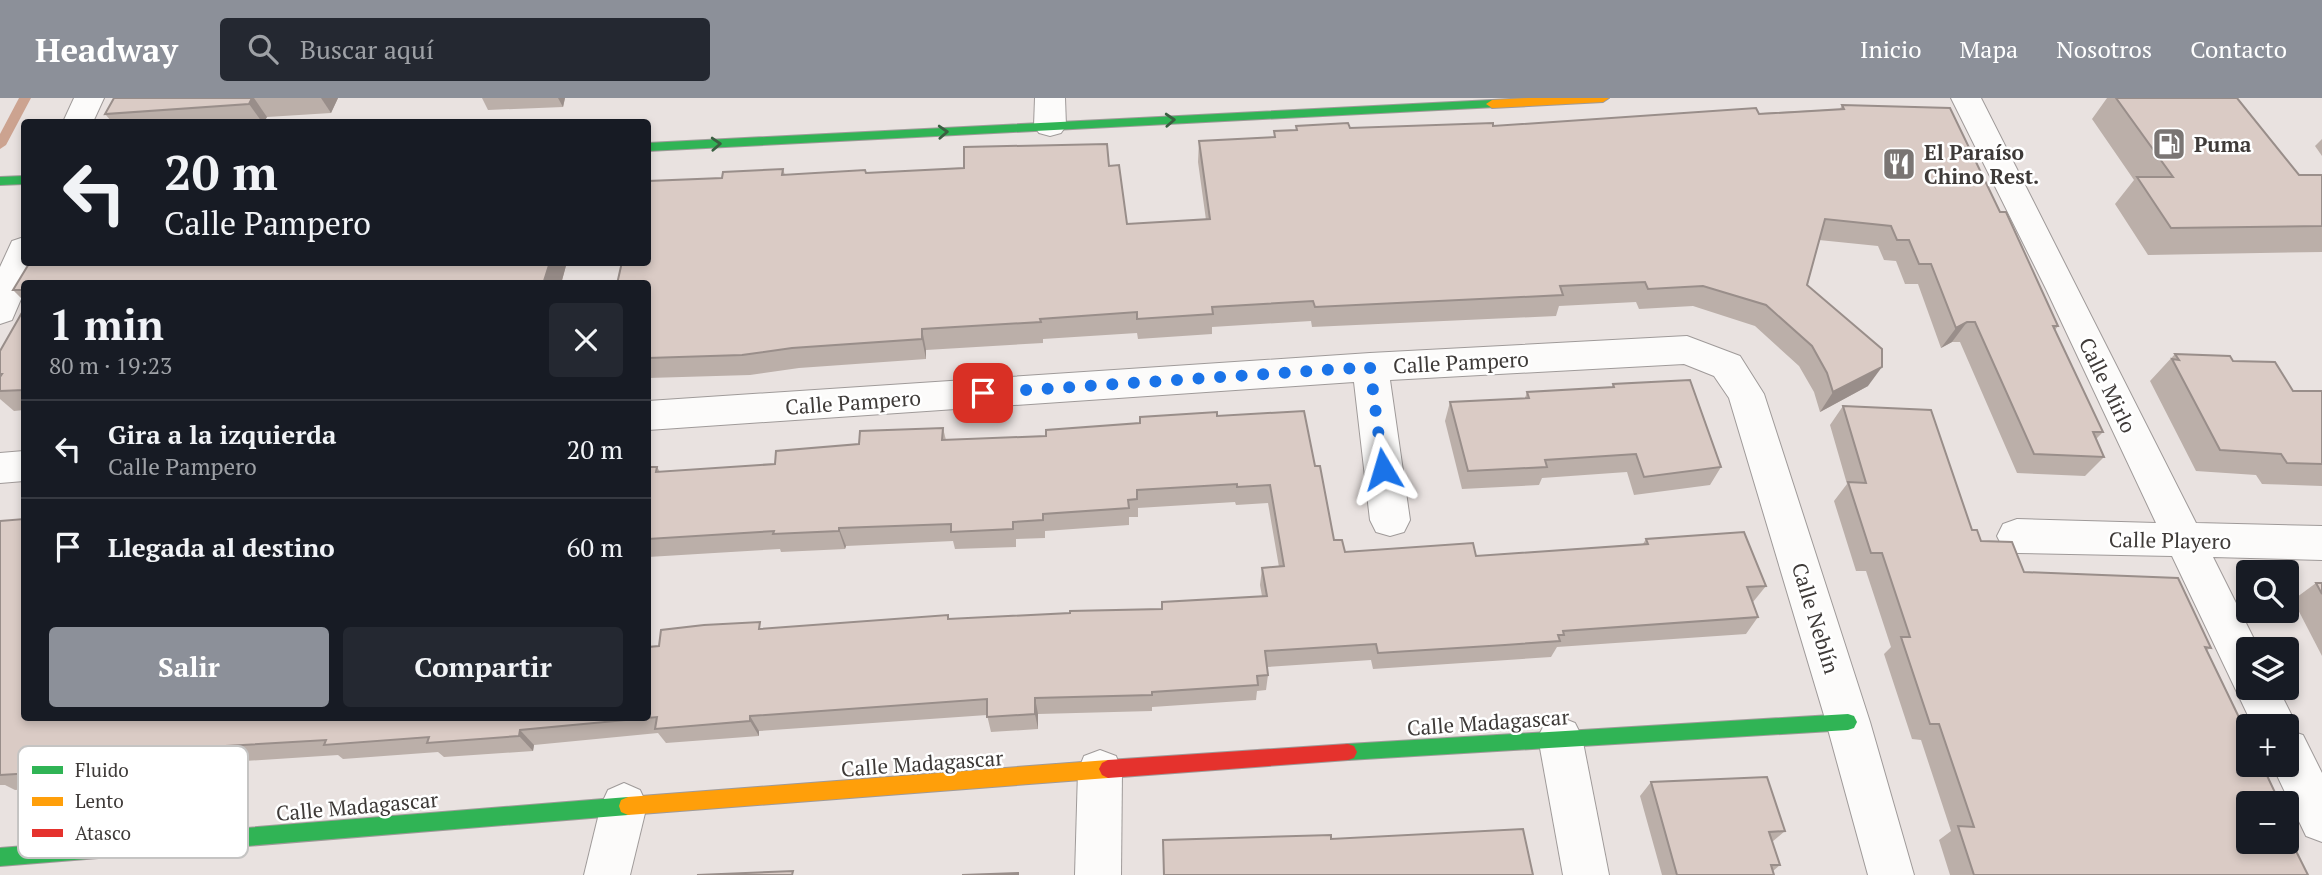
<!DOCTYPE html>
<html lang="es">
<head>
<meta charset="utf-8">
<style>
	:root { --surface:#171b24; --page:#242831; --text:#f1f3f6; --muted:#9ea1a6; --line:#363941; --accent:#8c9099 }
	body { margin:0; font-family:"PT Serif",serif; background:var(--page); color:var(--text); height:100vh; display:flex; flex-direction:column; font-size:26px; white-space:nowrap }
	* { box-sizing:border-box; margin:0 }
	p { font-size:23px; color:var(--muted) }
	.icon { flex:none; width:38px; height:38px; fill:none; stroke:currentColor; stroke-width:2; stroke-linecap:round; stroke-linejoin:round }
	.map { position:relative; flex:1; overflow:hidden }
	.details { position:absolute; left:21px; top:182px; width:630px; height:441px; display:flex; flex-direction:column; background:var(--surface); border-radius:7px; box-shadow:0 4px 10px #0003 }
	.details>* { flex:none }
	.top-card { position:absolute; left:21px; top:21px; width:630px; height:147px; border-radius:7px; box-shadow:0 4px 10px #0003; background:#171b24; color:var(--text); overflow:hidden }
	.tools { position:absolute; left:2236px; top:462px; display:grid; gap:14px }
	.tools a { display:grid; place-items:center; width:63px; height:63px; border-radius:7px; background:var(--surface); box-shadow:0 4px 10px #0003; font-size:35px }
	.pin { position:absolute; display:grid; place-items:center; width:60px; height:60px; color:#fff; margin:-30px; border-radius:14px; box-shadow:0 4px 10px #0006 }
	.me { position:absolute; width:77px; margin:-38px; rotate:353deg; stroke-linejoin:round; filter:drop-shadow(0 0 5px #0008) }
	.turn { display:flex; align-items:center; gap:24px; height:147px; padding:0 28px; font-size:32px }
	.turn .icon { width:91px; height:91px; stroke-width:2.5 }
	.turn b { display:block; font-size:49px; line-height:60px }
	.round { display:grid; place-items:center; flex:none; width:74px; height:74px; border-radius:7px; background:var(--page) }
	.summary { display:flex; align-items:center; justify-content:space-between; height:119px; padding:0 28px }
	h1 { font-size:42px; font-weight:700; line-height:52px }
	.primary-button { display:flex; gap:14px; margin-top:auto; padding:14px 28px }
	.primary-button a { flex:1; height:80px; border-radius:7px; background:var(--accent); color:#fff; font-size:28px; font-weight:700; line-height:80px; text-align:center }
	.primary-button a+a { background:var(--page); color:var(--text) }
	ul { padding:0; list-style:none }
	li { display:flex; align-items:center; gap:21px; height:98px; padding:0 28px; border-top:2px solid var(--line) }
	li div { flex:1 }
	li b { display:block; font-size:26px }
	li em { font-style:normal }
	header { display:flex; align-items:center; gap:42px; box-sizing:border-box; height:98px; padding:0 35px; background:var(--accent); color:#fff }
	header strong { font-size:33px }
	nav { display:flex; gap:38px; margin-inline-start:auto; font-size:24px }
	.search { width:490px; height:63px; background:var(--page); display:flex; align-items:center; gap:18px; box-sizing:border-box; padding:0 24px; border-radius:7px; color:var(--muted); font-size:26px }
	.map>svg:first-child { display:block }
</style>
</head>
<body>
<header>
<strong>Headway</strong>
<div class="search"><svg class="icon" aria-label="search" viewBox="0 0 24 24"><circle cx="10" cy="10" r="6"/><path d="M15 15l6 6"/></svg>Buscar aquí</div>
<nav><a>Inicio</a><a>Mapa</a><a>Nosotros</a><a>Contacto</a></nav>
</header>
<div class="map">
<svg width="2322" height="777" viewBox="0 0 2322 777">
	<rect width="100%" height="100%" fill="#e9e2e0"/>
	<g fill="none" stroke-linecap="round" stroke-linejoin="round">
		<polygon fill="#cca390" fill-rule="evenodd" points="19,0 31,0 6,47 0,51 0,36"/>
		<defs>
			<g id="street">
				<polygon points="74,0 104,0 93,24 63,24"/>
				<polygon points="1035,0 1065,0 1066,28 1061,35 1050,38 1039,35 1034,28"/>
				<polygon points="1951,0 1981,0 2196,425 2322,428 2322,462 2213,459 2259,551 2249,551 2249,590 2278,590 2297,628 2294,634 2303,637 2322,675 2322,744 2306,738 2272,667 2287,667 2287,628 2253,628 2172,458 2017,455 2003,450 1997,438 2003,426 2017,421 2156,425 2046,191"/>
				<polygon points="24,139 24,164 36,164 28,186 24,186 24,194 12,222 0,226 0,169 12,143"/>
				<polygon points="1687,238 1740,258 1764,296 1870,624 1914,777 1868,777 1826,624 1729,300 1714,278 1684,266 1390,282 1410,422 1404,434 1390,438 1376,434 1370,422 1354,284 648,332 648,303 1370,255"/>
				<polygon points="24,353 24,383 0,385 0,355"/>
				<polygon points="1560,619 1575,625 1582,639 1609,777 1563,777 1538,639 1545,625"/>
				<polygon points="1100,652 1116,658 1122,673 1121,777 1075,777 1078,673 1084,658"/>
				<polygon points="624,685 640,692 647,707 630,777 584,777 601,707 608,692"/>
			</g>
			<g id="fast">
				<polygon points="1492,2 1498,6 1496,9 648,53 648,45"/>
				<polygon points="24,78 24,86 0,87 0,79"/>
				<polygon points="1848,616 1854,618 1857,624 1854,630 1848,632 1348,662 1342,660 1339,654 1342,648 1348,646"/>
				<polygon points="628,699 635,702 637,708 635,714 628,717 0,768 0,750"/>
			</g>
			<g id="slow">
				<polygon points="1528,0 1609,0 1603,4 1492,10 1486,6 1492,2"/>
				<polygon points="1108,662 1114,665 1117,671 1114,677 1108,680 628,717 621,714 619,708 621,702 628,699"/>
			</g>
			<polygon id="jam" points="1348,646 1354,648 1357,654 1354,660 1348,662 1108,680 1102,677 1099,671 1102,665 1108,662"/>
		</defs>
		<use href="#street" stroke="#9f9a99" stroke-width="2"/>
		<use href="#fast" stroke="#9f9a99" stroke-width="2"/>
		<use href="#slow" stroke="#9f9a99" stroke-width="2"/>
		<use href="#jam" stroke="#9f9a99" stroke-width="2"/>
		<use href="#street" fill="#fcfbfa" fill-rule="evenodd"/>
		<use href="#fast" fill="#30b455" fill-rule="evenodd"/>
		<use href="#slow" fill="#ff9f0a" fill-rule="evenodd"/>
		<use href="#jam" fill="#e5322d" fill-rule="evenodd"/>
	</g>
	<g fill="#bbafa9">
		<polygon points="114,0 338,0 331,15 267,19 264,24 112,24 105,16"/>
		<polygon points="482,0 565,0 563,9 488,12"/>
		<polygon points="2107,0 2237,0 2299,77 2322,77 2322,154 2148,157 2115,106 2134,82 2092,21"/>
		<polygon points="1842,7 2000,114 2058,228 2055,232 2103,334 2096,341 2104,359 2085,378 2017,375 1960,244 1952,244 1941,250 1918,186 1905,186 1896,163 1884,162 1878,148 1819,142 1807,187 1868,288 1820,314 1814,294 1799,268 1755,228 1693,208 1639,211 1636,204 1559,208 1556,218 1312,229 1311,223 1212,229 1212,236 1138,241 1137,235 1043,241 1043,245 926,252 926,261 799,270 750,277 648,280 648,186 722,80 783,71 785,77 1109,68 1127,126 1206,122 1198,64 1199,43 1274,39 1274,33 1296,32 1296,28 1350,30 1493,28 1840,11"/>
		<polygon points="2322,41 2322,58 2315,48"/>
		<polygon points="30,164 567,164 561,186 24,186 24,203 13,192"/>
		<polygon points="24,211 24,312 14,313 0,301 0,253"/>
		<polygon points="2175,256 2233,263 2293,293 2322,293 2322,388 2262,386 2256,377 2196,373 2150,283"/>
		<polygon points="1613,286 1721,369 1710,387 1634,397 1627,374 1542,380 1539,387 1462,391 1445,323 1450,304 1525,300 1527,294 1612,289"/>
		<polygon points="1843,308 1972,432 1981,443 2024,474 2211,550 2207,552 2295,737 2290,740 2308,777 1950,777 1939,742 1951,733 1921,642 1912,641 1884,556 1891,549 1866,473 1856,473 1834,403 1847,386 1830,327"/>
		<polygon points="1217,318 1315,368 1334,442 1345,454 1476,458 1643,446 1646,441 1766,488 1753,504 1758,519 1746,536 1557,549 1551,559 1373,571 1371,562 1267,569 1268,577 1266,592 1257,593 1256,602 1152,609 1152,613 1038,616 1038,631 991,634 987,617 759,633 759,638 666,645 658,635 534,647 533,653 444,659 438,654 343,661 338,657 213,665 209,676 108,684 107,686 15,692 5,687 0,687 0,423 24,620 659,548 764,531 1162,511 1262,498 1260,487 1262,470 1279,469 1268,405 1236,407 1235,404 1138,410 1138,419 1129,419 1129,427 1045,433 1045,440 1016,441 1016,449 955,451 953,443 846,448 845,451 781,454 780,451 648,459 648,369 657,369 660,374 775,366 859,346 943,330 946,342 1046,338 1140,325"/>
		<polygon points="2316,485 2322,485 2322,558 2293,502"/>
		<polygon points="1651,684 1785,733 1772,744 1780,767 1773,773 1774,777 1662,777 1640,698"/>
	</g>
	<g fill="#998e8a">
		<polygon points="252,0 254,0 267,19 264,24 262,24 249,6"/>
		<polygon points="321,0 338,0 331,15"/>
		<polygon points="558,0 565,0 563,9"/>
		<polygon points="550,164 567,164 561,186 543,186"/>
		<polygon points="1967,224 1952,244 1941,250 1956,230"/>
		<polygon points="922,231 926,252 926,261 922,241"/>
		<polygon points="1882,269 1868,288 1820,314 1833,294"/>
		<polygon points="839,430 846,448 845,451 839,433"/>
		<polygon points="1035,600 1038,616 1038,631 1035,616"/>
		<polygon points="750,618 759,633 759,638 750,623"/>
		<polygon points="520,632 534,647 533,653 519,638"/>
		<polygon points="191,650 213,665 209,676 187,662"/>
		<polygon points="84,669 108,684 107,686 82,672"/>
	</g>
	<g fill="#dacbc5" stroke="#998e8a" stroke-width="2">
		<polygon points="114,0 252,0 249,6 105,16"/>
		<polygon points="2116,0 2237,0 2299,77 2322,77 2322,128 2171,130 2137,79 2173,79"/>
		<polygon points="1842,7 1950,10 2000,114 2006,114 2058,228 2053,228 2103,334 2093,334 2104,359 2034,356 1975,224 1967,224 1956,230 1931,166 1919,166 1909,142 1897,142 1891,128 1825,121 1807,187 1882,251 1882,269 1833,294 1827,275 1812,248 1766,207 1703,188 1648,191 1645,184 1560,188 1563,197 1315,209 1313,203 1212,209 1213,216 1137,221 1137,214 1040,221 1041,224 922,231 922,241 792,250 742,257 648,260 648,186 617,186 622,164 648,164 648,83 722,80 723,74 783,71 782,77 865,72 866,75 964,70 964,49 1107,46 1109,68 1119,67 1127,126 1210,121 1199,43 1275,39 1274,33 1297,32 1296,28 1348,25 1350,30 1493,25 1493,28 1756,10 1759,16 1844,11"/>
		<polygon points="30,164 550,164 543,186 24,186 24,192 13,192"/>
		<polygon points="24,211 24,292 0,293 0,279 2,276 0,276 0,253"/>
		<polygon points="2175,256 2230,258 2233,263 2275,264 2293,293 2322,293 2322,366 2287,365 2281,356 2220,352 2172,261 2179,262"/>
		<polygon points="1690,282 1721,369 1644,379 1636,356 1545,362 1547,369 1468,373 1450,304 1529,300 1527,294 1614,289 1613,286"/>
		<polygon points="1843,308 1931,312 1972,432 1977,432 1981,443 2012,444 2024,474 2178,480 2211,550 2205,549 2249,640 2249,667 2262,667 2280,705 2249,705 2249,744 2287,744 2287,720 2295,737 2288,737 2308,777 1974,777 1958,728 1974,729 1939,626 1930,626 1901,539 1910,539 1882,455 1871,455 1848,384 1866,385"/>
		<polygon points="1304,313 1315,368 1320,368 1334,442 1342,442 1345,454 1473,445 1476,458 1648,446 1646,441 1744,434 1766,488 1747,489 1758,519 1563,533 1564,537 1558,537 1560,543 1505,547 1378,555 1376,546 1265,553 1268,577 1257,578 1258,587 1152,594 1152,597 1035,600 1035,616 987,619 987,601 750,618 750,623 655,631 657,619 520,632 519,638 427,645 429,639 324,647 326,642 191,650 187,662 84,669 82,672 0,677 0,423 24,421 24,620 648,620 648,549 659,548 661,532 704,527 760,524 759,531 948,517 948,521 1070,515 1070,513 1162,511 1162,504 1267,498 1262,470 1284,468 1270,387 1237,389 1237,386 1137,392 1137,401 1128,402 1129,410 1043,416 1043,422 1013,424 1013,431 951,434 951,426 839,430 839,433 773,436 774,433 648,441 648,369 657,369 656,374 775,366 776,353 859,346 860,333 943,330 942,342 1046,338 1046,332 1140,325 1140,319 1217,314 1217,318"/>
		<polygon points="2316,485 2322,485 2322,496"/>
		<polygon points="1767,679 1785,733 1769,734 1780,767 1771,767 1774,777 1677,777 1651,684"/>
		<polygon points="1523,731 1533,777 1164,777 1163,742 1331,737 1331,741"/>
		<polygon points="793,773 792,777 697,777"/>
		<polygon points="1018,775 1018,777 962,777"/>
	</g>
	<defs><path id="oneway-chevron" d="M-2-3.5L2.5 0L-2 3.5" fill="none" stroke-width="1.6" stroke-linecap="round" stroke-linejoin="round" transform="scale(1.75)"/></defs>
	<g stroke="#3a5f41">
		<use href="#oneway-chevron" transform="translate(1170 22) rotate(-3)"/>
		<use href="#oneway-chevron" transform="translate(943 34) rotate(-3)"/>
		<use href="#oneway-chevron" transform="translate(716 46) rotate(-3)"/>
	</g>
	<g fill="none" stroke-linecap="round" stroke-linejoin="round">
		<polyline stroke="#1a73e8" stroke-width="12" stroke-dasharray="0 21.6" points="983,295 1370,269 1383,371"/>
	</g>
	<defs>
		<symbol id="fuel-square" viewBox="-11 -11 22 22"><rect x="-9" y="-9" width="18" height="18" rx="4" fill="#7a7573" stroke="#fff"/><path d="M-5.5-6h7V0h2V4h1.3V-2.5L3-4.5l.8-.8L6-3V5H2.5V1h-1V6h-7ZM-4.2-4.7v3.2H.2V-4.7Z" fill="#fff"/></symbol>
		<symbol id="restaurant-square" viewBox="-11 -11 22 22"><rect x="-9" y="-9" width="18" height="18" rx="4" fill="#7a7573" stroke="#fff"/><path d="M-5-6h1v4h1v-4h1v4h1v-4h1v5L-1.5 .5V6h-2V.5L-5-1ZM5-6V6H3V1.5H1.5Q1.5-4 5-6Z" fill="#fff"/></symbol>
	</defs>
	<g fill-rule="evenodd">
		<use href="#fuel-square" x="2150" y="27" width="38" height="38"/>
		<use href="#restaurant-square" x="1880" y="47" width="38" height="38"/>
	</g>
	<g text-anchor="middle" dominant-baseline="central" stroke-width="5" stroke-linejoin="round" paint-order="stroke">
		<g font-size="21" font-weight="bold" fill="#3e3a38" stroke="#fff" text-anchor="start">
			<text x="2194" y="46">Puma</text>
			<text x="1924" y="54">El Paraíso<tspan x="1924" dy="24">Chino Rest.</tspan></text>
		</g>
		<g font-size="21" fill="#3e3a38" stroke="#fff">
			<text transform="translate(1461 264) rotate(-3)">Calle Pampero</text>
			<text transform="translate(2108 287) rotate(64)">Calle Mirlo</text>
			<text transform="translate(853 304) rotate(-4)">Calle Pampero</text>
			<text transform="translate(2170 442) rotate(1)">Calle Playero</text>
			<text transform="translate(1816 520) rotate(73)">Calle Neblín</text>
			<text transform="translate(1488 624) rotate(-4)">Calle Madagascar</text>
			<text transform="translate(922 665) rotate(-4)">Calle Madagascar</text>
			<text transform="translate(357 708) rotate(-5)">Calle Madagascar</text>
		</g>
	</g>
	<rect x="18" y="648" width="230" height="112" rx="10" fill="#fff" stroke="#c5c4c3" stroke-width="2"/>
	<rect x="32" y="668" width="31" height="8" fill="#30b455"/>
	<rect x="32" y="699" width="31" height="9" fill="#ff9f0a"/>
	<rect x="32" y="731" width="31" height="8" fill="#e5322d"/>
	<g font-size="19" fill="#3e3a38">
		<text x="75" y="679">Fluido</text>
		<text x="75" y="710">Lento</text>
		<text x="75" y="742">Atasco</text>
	</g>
</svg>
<div class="tools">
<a><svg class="icon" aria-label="search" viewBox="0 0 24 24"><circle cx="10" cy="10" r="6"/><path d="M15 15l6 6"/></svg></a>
<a><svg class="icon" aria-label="layers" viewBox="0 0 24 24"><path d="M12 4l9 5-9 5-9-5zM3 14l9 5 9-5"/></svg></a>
<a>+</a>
<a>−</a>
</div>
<div class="pin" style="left:983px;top:295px;background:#d93025"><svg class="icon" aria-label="arrive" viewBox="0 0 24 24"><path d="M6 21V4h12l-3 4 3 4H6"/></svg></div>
<svg class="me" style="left:1383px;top:371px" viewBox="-20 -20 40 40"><path d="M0-17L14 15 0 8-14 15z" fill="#1a73e8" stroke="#fff" stroke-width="4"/></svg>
<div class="top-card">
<div class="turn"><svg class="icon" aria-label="left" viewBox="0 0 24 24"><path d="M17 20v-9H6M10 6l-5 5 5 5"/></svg><div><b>20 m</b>Calle Pampero</div></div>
</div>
<section class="details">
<div class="summary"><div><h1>1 min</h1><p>80 m · 19:23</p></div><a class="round"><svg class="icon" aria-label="close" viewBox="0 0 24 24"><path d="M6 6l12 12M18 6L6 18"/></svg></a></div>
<ul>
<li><svg class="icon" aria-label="left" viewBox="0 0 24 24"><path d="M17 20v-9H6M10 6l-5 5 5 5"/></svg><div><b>Gira a la izquierda</b><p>Calle Pampero</p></div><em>20 m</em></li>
<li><svg class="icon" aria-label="arrive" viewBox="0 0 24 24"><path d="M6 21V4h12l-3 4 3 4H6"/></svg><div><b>Llegada al destino</b></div><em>60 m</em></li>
</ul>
<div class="primary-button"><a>Salir</a><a>Compartir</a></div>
</section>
</div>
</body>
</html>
